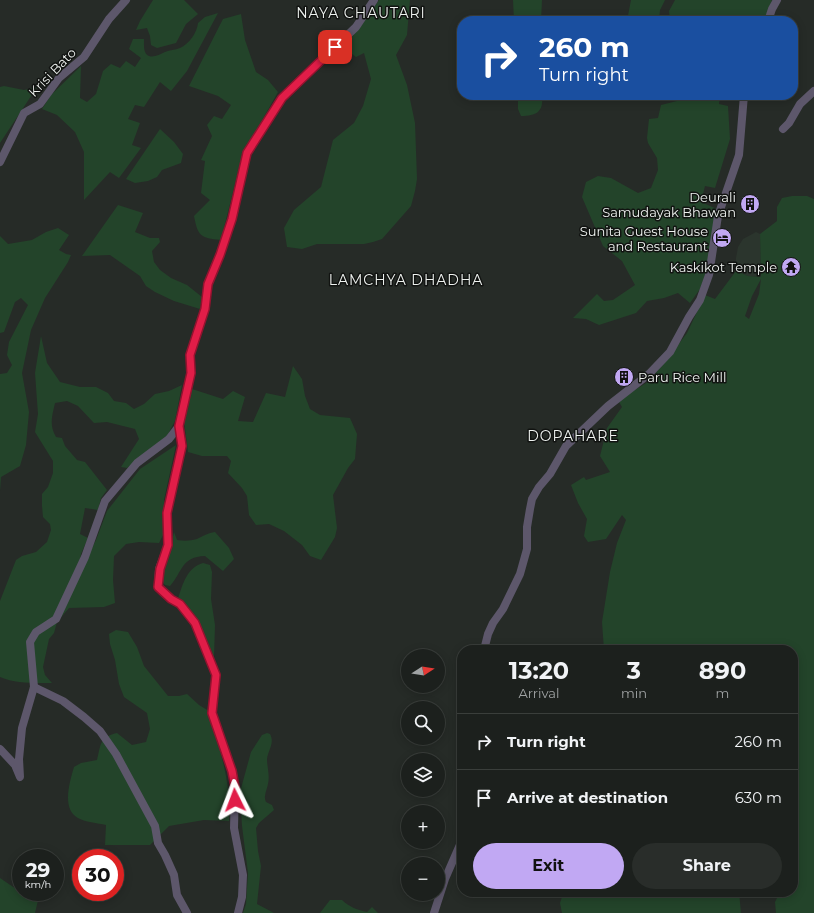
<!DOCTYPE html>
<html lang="en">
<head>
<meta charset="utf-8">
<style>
	:root { --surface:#1c201d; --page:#292d2a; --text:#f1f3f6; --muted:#a0a3a4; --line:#3a3e3b; --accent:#c1a8f3 }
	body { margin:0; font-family:Montserrat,sans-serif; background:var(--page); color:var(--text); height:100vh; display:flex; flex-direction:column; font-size:15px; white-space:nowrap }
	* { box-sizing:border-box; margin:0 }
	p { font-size:13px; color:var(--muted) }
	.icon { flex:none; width:22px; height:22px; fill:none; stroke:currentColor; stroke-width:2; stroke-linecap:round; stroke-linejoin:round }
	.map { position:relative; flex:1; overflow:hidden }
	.drawer { position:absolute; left:457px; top:645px; width:341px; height:252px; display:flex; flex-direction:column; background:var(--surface); border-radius:16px; box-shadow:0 2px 10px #0003,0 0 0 1px var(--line) }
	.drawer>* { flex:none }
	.guide { position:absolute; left:457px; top:16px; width:341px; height:84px; border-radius:16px; box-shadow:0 2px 10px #0003,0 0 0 1px var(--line); background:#1a4fa0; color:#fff; overflow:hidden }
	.needle { width:26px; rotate:78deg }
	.controls { position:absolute; left:401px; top:649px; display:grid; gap:8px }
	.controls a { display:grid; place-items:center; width:44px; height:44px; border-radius:50%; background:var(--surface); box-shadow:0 2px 10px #0003,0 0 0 1px var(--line); font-size:20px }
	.speed { position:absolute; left:12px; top:849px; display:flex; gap:8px; font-size:20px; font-weight:700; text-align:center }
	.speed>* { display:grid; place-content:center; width:52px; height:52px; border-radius:50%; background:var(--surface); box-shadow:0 2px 10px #0003,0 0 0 1px var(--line); line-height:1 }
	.speed small { font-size:10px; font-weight:400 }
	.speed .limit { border:6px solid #d22; background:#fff; color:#111 }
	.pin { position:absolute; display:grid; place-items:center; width:34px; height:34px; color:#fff; margin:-17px; border-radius:8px; box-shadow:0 2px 6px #0006 }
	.me { position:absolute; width:44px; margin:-22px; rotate:357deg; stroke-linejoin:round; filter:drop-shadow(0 0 3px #0008) }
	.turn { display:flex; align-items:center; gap:14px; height:84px; padding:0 16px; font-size:18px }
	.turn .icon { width:52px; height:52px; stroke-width:2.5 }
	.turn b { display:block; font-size:28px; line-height:34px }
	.eta { display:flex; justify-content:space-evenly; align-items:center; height:68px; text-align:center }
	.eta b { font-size:24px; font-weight:700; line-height:28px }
	.action { display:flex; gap:8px; margin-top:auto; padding:8px 16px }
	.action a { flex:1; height:46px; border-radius:24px; background:var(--accent); color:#111; font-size:16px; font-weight:700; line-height:46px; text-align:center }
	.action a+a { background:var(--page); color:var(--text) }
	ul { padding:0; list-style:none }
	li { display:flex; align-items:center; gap:12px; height:56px; padding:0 16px; border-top:1px solid var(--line) }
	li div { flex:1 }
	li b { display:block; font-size:15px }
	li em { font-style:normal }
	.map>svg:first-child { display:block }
</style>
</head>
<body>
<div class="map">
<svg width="814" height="913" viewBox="0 0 814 913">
	<rect width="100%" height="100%" fill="#262b27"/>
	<polygon fill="#2b352d" points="756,232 760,234 761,277 748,276 736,271 736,258 738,247 743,239"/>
	<g fill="#23442a" fill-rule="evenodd">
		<polygon points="153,0 184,0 198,14 186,24 176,43 157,48 151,45 150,36 147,28 136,30 140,21"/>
		<polygon points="379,0 410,0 407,35 396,55 407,85 415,123 417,179 415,191 411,206 382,239 373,242 364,244 317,244 302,249 287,247 284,228 294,210 321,187 333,140 354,123 363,106 371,79 364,53 356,57 343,47 359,29"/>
		<polygon points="513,0 542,0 541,21 514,21"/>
		<polygon points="631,0 665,0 660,10 659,21 627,21"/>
		<polygon points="675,0 772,0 764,21 670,21 669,11"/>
		<path d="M218,13l-31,58 -16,20 -11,-9 -16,25 -9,-2 -7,14 12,4 -8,22 9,3 -22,30 -9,-6 -26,28v-48l-9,-20 -18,-17 -15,-6 9,-14 30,-29 -1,32 7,4 9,-8 7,-23 8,-7 9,4 6,-7 9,6 6,-9 -12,-9 4,-10h11c0,6 -1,15 5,17 5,2 11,-2 16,-4 5,-2 10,-2 15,-4 9,-4 17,-15 18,-25l7,-6z"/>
		<path d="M241,14l4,26 11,32 12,8 10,12 -36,64 -21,84c-21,-2 -23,-4 -27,-24l16,-16 -9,-7 4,-32 -4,-1 11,-24 -5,-11 7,-9 8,3 9,-14 -13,-9 -29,-10 34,-67z"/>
		<polygon points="4,86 24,90 37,87 0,143 0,87"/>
		<path d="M518,95h24c2,17 -6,21 -21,21l-3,-7z"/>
		<polygon points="686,95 720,95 719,104 728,106 730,139 715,188 705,186 701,202 717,209 708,267 700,289 690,303 678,293 664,298 647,301 636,313 599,325 586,319 573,318 597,294 604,301 613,300 635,285 622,261 603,246 582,197 586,182 598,176 611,178 638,193 651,188 658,170 657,158 648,143 647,138 649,119 658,118 661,105 677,101"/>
		<polygon points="160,129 174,142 183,154 181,163 162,170 157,177 148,181 135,183 126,179"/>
		<path d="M792,196h15l7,3v714h-38l-1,-11 5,-10h13v-242h-189l-2,-28 8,-50 7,-29 9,-23 -4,-5 -16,24 -18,3 -4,-6 3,-17 -9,-16 -7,-18 13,-8 2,3 24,-8 -10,-16 7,-28 15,-21 -4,-7 30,-18 18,-21 21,-28 18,-38 10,4 21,-28 12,5 13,1 -1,-43 17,-13v-14l5,-9zM761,279l-2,15 -10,25 -4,-3 7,-20z"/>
		<polygon points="118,205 143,213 135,232 150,238 159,238 160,242 152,251 154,262 160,270 171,278 187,285 202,297 200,309 174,301 155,292 146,286 140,276 110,255 82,256"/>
		<polygon points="58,228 69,235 59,250 66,254 71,255 68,262 45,298 31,330 22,373 29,412 26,445 20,466 1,477 0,491 0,374 7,373 12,365 7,355 9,342 28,305 21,298 15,302 4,332 0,333 0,236 8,244 32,240 46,232"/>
		<path d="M41,336l6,27 13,19 20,5h16l12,6 6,8 12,2 8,6 10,-5 11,-10 14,-3 13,-6 -7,36 -8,15 -40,32 -6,-1 18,-28 -4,-10 -28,-7 -13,1 -16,-17 -11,-5 -12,2c-3,13 -6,22 1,34l6,1 3,8 12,14 8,2 22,28 -6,8 -3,12 -13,-2 -5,26 8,4 -7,16 -4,25 19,-39 11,-29 33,-42 36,-24 -12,55v33l-5,10 -20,-1 -13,2 -12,12 -1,24 2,23 -11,4 -35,1 -12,14 -3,11 -5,6 -6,28 2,8 7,8c-18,0 -36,1 -52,-6v-76l16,-41 6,-4 14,-4 11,-10 4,-12 -1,-6 -7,-7 -1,-11v-12l6,-7 5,-14v-12l-18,-29 3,-18 -3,-41z"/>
		<polygon points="293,366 302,379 305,396 310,409 320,415 350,418 357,434 355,459 348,468 333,495 337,528 335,537 321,560 310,556 302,545 284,531 269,524 256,525 249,515 247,496 242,488 228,473 231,461 227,456 202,456 188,452 184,421 192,389 223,399 233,391 245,397 238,421 253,422 266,393 285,397"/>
		<path d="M174,532l3,8c7,1 13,1 20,-1 6,-3 11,-6 18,-7l14,16 5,11 -11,12 -18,-15c-24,1 -22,15 -35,30l-5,-1 -4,-5v-7l6,-11z"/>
		<path d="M203,563l7,2 2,7 -1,27 4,26 -1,32 -16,-36 -20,-22c5,-16 9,-31 25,-36z"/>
		<path d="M116,630l12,2 9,15 7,19 24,30h11l8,-2 12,11 10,6c10,36 23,73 20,110l-25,-1 -35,6 -19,19h-45l1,-20c-8,-2 -22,-3 -28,-7 -17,-9 -8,-37 -4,-51l7,-4 16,-3c4,-15 2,-23 20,-27l15,12 14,-3 4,-13 -3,-16 -23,-16 -5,-13 -4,-24 -5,-16 -1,-10z"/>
		<path d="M267,733l3,1c5,9 -2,16 -3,25 0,8 3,16 1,25 -1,6 -5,12 -2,18l6,3 2,5 -15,13 -3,5 2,23 3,15 -4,38 17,9h-31l3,-9 2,-31 -6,-47 -2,-34 11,-40 11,-17z"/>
		<polygon points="0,878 22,893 40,892 35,913 0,913"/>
		<polygon points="587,892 739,892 741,913 562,913 560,903 563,894"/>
		<path d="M330,900h12c7,7 16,10 25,12l5,-5 6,6h-58z"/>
	</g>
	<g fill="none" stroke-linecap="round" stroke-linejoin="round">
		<g stroke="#5d576b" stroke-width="8">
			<polyline points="768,21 772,9 777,0"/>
			<polyline points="783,129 789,123 800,104 814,91"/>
			<polyline points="0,162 24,113 40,104 59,78 84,57 109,19 126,0"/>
			<polyline points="179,426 182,446 167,513 168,545 159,569 158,587 171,599 180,604 195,623 216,675 212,713 232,771 235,787 234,828 243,875 242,897 238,913"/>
			<polyline points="484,650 488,634 493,623 503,609 520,574 527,549 527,527 530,509 532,499 539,487 550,474 566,446 608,406 649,374 670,352 689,317 700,300 709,275 718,216 739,155 744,95"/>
			<polyline points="34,687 63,701 84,717 100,731 116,754 155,826 158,843 165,855 174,875 177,895 187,913"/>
			<polyline points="0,749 15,765 20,777 19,759 22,728 34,687 30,642 36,632 56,619 85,557 105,501 137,463 169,439 179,426 191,373 190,355 205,309 208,284 220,255 232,219 247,153 282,98 356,27 374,0"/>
			<polyline points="434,913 445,879 462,840"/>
		</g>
	</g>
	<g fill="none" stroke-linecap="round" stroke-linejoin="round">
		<defs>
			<polyline id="route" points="235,800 235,787 232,771 212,713 216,675 195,623 180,604 171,599 158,587 160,569 168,545 167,513 182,446 179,426 191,373 190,355 205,309 208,284 220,255 232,219 247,153 282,98 335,47"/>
		</defs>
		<use href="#route" stroke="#92132f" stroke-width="10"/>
		<use href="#route" stroke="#e11d48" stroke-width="7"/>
	</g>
	<defs>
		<symbol id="building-disc" viewBox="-11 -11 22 22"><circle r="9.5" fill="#c1a8f3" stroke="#111311"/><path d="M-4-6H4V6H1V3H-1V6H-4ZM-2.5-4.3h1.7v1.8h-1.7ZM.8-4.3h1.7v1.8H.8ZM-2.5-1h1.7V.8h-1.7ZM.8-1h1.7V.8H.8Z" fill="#111"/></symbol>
		<symbol id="hotel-disc" viewBox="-11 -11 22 22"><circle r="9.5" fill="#c1a8f3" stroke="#111311"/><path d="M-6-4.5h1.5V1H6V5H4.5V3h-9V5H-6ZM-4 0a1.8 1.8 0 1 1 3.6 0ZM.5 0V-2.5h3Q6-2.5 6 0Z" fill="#111"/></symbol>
		<symbol id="temple-disc" viewBox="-11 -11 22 22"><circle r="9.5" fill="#c1a8f3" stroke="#111311"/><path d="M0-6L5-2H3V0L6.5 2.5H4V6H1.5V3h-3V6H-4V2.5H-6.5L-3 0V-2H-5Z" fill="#111"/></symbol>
	</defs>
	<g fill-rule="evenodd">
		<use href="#building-disc" x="739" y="193" width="22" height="22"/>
		<use href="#hotel-disc" x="711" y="227" width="22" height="22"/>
		<use href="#temple-disc" x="780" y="256" width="22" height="22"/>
		<use href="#building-disc" x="613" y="366" width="22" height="22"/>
	</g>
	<g text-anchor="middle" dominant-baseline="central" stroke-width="3" stroke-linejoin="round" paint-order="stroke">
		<g font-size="13" fill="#eff3f0" stroke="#111311">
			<text transform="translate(52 72) rotate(-46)">Krisi Bato</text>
		</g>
		<g font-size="13" fill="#eff3f0" stroke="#111311" text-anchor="end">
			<text x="736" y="197">Deurali<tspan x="736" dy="15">Samudayak Bhawan</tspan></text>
			<text x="708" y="231">Sunita Guest House<tspan x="708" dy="15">and Restaurant</tspan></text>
			<text x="777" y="267">Kaskikot Temple</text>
			<text x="638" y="377" text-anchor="start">Paru Rice Mill</text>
		</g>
		<g font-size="14" letter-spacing="1" fill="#eff3f0" stroke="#111311">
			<text x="361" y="13">NAYA CHAUTARI</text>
			<text x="406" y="280">LAMCHYA DHADHA</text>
			<text x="573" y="436">DOPAHARE</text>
		</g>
	</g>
</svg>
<div class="controls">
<a><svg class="needle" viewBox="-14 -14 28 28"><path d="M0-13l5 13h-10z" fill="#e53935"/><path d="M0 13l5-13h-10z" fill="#a0a3a4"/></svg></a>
<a><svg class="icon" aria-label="search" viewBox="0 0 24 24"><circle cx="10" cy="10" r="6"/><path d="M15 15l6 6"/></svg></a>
<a><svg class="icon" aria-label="layers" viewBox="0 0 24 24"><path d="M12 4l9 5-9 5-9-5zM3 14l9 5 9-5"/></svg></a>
<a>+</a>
<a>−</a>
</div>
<div class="speed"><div>29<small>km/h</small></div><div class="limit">30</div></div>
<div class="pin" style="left:335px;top:47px;background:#d93025"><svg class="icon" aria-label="arrive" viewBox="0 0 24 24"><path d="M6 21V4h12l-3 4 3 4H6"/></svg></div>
<svg class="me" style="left:235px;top:800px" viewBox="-20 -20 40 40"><path d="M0-17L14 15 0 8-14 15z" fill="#e11d48" stroke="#fff" stroke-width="4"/></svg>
<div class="guide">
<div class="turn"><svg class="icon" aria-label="right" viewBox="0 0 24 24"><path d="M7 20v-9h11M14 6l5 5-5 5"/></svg><div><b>260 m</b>Turn right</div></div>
</div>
<section class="drawer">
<div class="eta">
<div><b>13:20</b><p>Arrival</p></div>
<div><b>3</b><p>min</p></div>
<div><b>890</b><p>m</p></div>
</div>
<ul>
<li><svg class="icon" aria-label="right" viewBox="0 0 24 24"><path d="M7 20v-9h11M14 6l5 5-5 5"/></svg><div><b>Turn right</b></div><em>260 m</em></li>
<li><svg class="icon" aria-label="arrive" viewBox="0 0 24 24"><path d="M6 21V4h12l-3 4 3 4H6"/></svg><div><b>Arrive at destination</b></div><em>630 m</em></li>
</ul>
<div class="action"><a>Exit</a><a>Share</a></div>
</section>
</div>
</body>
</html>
